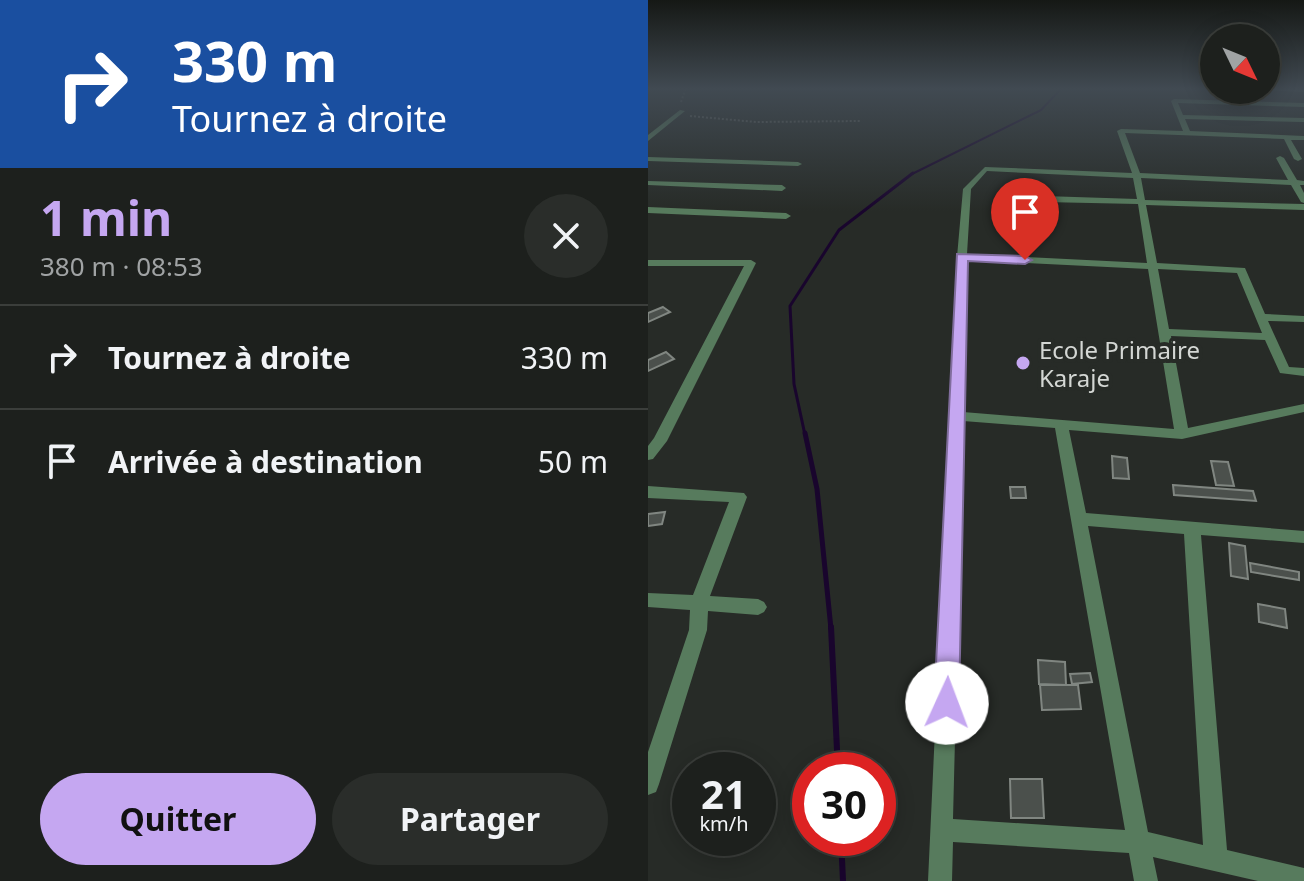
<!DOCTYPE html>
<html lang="fr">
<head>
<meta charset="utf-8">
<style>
	:root { --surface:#1d201d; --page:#2a2d2a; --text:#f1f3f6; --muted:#a0a3a4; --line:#3b3e3b; --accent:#c5a7f1 }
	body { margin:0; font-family:"Noto Sans",sans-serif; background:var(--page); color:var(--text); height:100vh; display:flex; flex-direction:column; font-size:30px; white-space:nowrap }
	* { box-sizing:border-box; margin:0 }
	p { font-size:26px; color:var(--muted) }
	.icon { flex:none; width:44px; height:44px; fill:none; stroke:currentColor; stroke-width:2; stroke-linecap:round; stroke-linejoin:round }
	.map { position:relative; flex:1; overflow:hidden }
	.drawer { display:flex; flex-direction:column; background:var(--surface); width:648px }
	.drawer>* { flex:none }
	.hud { background:#1a4fa0; color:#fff; overflow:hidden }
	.needle { width:52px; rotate:133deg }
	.fabs { position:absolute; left:552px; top:24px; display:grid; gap:16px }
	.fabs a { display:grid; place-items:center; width:80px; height:80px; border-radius:50%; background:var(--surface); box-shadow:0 4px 20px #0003,0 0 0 2px var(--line); font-size:40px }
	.speed { position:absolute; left:24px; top:752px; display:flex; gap:16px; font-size:40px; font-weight:700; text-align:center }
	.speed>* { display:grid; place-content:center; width:104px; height:104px; border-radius:50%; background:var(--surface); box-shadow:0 4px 20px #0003,0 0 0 2px var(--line); line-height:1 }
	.speed small { font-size:20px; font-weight:400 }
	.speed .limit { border:12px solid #d22; background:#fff; color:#111 }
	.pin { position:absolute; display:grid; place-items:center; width:68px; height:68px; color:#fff; margin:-82px -34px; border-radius:50% 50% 50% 0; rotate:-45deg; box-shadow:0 0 8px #0007 }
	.pin .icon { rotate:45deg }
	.me { position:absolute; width:88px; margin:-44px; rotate:2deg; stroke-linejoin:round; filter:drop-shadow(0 0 6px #0008) }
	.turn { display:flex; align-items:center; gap:28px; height:168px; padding:0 40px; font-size:36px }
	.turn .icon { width:104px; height:104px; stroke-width:2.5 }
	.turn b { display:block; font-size:56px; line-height:68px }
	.round { display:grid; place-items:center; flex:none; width:84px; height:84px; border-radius:42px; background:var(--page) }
	.headline { display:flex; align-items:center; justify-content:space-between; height:136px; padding:0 40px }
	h1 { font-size:48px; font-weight:700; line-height:60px; color:var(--accent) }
	.button { display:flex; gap:16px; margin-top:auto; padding:16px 40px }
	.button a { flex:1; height:92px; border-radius:48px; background:var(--accent); color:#111; font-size:32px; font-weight:700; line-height:92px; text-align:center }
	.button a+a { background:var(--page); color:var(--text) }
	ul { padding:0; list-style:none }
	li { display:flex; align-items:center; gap:24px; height:104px; padding:0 40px; border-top:2px solid var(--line) }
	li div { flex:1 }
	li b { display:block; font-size:30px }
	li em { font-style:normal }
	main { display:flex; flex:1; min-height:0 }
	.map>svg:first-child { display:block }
</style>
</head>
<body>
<main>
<section class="drawer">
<div class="hud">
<div class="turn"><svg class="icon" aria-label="right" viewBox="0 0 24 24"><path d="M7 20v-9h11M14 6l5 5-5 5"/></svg><div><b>330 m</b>Tournez à droite</div></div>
</div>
<div class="headline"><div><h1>1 min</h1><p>380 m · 08:53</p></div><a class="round"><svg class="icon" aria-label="close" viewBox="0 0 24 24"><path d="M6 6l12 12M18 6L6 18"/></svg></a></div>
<ul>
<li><svg class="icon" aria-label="right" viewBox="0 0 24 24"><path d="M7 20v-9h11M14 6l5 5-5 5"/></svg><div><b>Tournez à droite</b></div><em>330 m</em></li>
<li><svg class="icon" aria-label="arrive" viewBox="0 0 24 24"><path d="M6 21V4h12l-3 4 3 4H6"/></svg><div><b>Arrivée à destination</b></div><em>50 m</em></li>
</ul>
<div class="button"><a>Quitter</a><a>Partager</a></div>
</section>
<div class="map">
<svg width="656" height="881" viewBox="0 0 656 881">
	<rect width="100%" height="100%" fill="#272b27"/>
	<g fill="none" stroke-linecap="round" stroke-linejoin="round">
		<polyline stroke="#19052d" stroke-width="2" points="262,175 393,110 414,88"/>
		<polyline stroke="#19052d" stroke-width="3" points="157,435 146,384 142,306 191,230 265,173"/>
		<polyline stroke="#19052d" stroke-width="5" points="157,433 169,489 183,629"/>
		<g stroke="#19052d" stroke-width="6">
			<polyline points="183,627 190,770"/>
			<polyline points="193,838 195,881"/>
		</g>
	</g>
	<g fill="#4b504c" stroke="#808681" stroke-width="2">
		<polygon points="15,307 22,312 0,322 0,313"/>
		<polygon points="18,352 26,359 0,371 0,360"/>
		<polygon points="464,456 479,458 481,479 465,478"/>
		<polygon points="563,461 580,462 586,486 568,485"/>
		<polygon points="525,485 605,491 608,501 526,495"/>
		<polygon points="362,487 377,487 378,498 363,498"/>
		<polygon points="17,512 14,524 0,526 0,514"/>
		<polygon points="581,543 597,546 600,579 583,576"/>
		<polygon points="602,563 651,572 651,580 603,572"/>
		<polygon points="610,604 637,609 639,628 611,622"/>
		<polygon points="390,660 417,662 418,685 391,684"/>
		<polygon points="442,673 444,682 424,684 422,674"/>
		<polygon points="392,685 430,685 433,709 394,710"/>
		<polygon points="362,779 394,779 396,818 363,818"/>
	</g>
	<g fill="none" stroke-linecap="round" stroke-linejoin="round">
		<g stroke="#5d605d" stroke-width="2" stroke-dasharray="2 2" stroke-linecap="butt">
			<polyline points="33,102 38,88"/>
			<polyline points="42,116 108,122 212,121"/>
		</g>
		<g fill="#577b5d" fill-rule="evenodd">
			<polygon points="618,88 656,88 656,92 616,90"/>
			<path d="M526,99l130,4v4l-126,-4 5,12 121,3v4l-119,-3 5,12 114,5v4h-13l11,19 -4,2 -4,-2 -10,-20 -159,-6 15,40 148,7 -12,-22 4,-2 4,2 13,22 7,1v4h-4l4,8v10l-3,-1 -10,-17 -150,-7 4,22 159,4v6l-158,-5 11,58 88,5 20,46 39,2v6l-36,-1 21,46 15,1v8l-24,-3 -15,-33 -94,-4 17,92 116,-24v8l-122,27 -113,-9 17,83 218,18v12l-103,-8 26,315 77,18v13h-46l-105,-24 5,24h-24l-5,-28 -176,-11 -1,39h-24l29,-624 6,-68 22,-22 147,6 -15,-42 4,-2 62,2 -12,-30zM339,171l146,7 4,21 -93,-3 -4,3 4,3 94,2 9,59 -180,-9 4,-65zM319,260l181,9 26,160 -211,-17zM510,269l79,4 25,60 -93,-4zM315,421l92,7 70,402 -172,-11zM440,526l96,8 19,311 -55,-13z"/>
			<polygon points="32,110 37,111 0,141 0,135"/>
			<polygon points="0,157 150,162 154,164 150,166 0,161"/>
			<polygon points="0,181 134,185 138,188 134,191 0,185"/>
			<polygon points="0,207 138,213 143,216 138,219 0,213"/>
			<polygon points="0,260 103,260 108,263 19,441 5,459 0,460 0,446 6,438 96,266 0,266"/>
			<polygon points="0,486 96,493 99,497 62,596 110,599 116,602 119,607 116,612 110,615 60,611 59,630 11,784 8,792 0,795 0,752 41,630 42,610 0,607 0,593 45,595 81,502 0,498"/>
		</g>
	</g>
	<linearGradient id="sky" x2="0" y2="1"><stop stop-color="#151815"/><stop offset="0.42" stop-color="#414a52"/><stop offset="1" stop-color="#414a52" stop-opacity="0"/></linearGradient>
	<rect width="656" height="211" fill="url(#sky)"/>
	<polygon fill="#c5a7f1" stroke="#806d9d" stroke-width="2" points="309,254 377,256 384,260 377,264 320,261 311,703 308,711 299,715 289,711 286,703"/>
	<circle fill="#c5a7f1" stroke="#272b27" stroke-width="3" cx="375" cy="363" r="8"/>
	<g text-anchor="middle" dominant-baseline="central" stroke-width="8" stroke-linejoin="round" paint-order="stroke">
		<g font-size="24" fill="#d4d7d4" stroke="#272b27" text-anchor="start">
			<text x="391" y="349">Ecole Primaire<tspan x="391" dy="28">Karaje</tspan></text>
		</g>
	</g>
</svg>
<div class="fabs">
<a><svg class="needle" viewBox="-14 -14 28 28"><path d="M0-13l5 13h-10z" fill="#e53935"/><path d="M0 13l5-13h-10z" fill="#a0a3a4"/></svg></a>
</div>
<div class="speed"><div>21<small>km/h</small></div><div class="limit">30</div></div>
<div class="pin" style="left:377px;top:260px;background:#d93025"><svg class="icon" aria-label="arrive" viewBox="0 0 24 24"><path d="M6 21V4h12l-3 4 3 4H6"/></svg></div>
<svg class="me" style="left:299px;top:703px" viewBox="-20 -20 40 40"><circle r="19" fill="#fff"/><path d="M0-13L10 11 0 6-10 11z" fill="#c5a7f1"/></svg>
</div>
</main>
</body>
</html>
